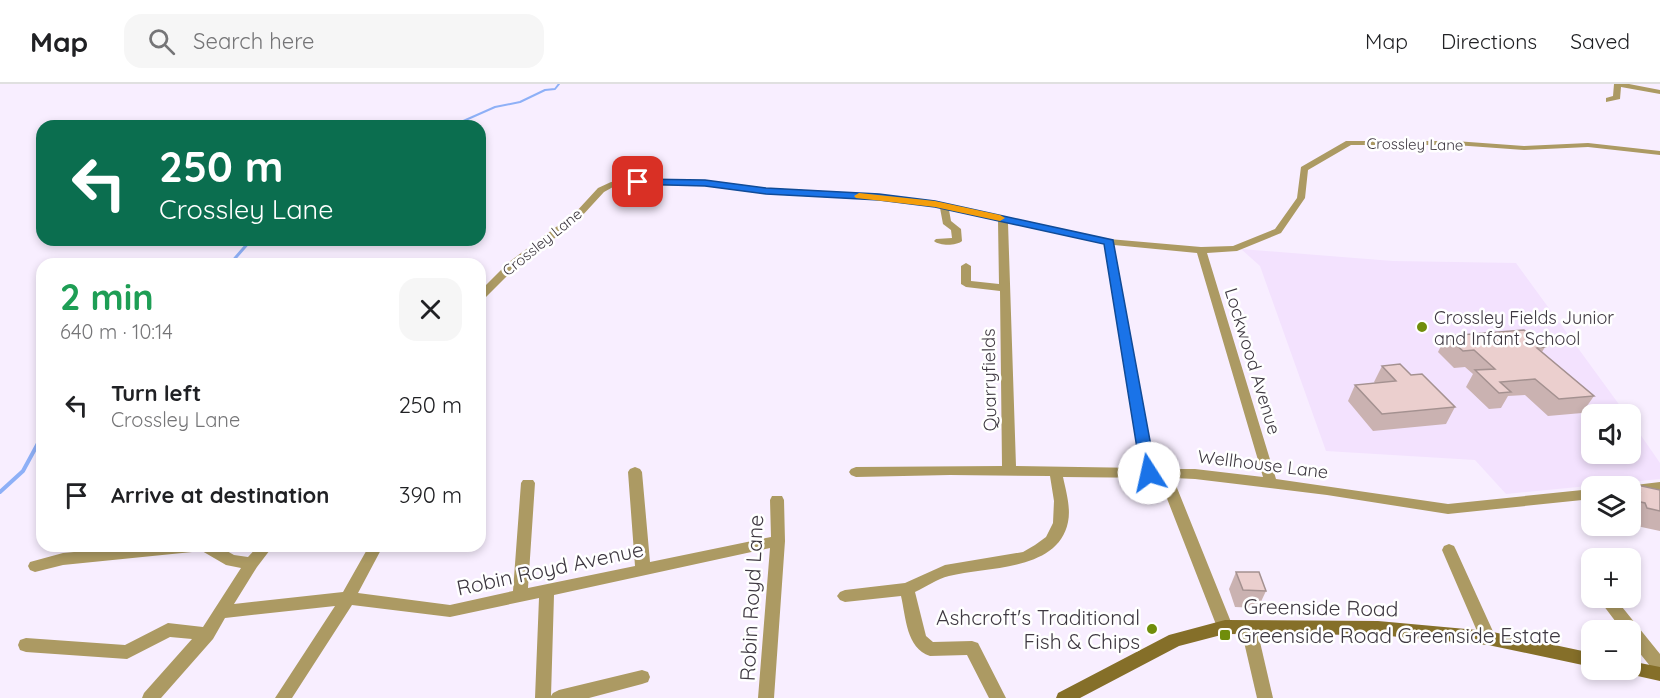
<!DOCTYPE html>
<html lang="en">
<head>
<meta charset="utf-8">
<style>
	:root { --surface:#fff; --page:#f6f6f6; --text:#202124; --muted:#757577; --line:#e0e0e0 }
	body { margin:0; font-family:Quicksand,sans-serif; background:var(--page); color:var(--text); height:100vh; display:flex; flex-direction:column; font-size:22px; white-space:nowrap }
	* { box-sizing:border-box; margin:0 }
	p { font-size:20px; color:var(--muted) }
	.icon { flex:none; width:33px; height:33px; fill:none; stroke:currentColor; stroke-width:2; stroke-linecap:round; stroke-linejoin:round }
	.map { position:relative; flex:1; overflow:hidden }
	.drawer { position:absolute; left:36px; top:174px; width:450px; height:294px; display:flex; flex-direction:column; background:var(--surface); border-radius:18px; box-shadow:0 3px 9px #0003 }
	.drawer>* { flex:none }
	.hud { position:absolute; left:36px; top:36px; width:450px; height:126px; border-radius:18px; box-shadow:0 3px 9px #0003; background:#0b6e4f; color:#fff; overflow:hidden }
	.fabs { position:absolute; left:1581px; top:320px; display:grid; gap:12px }
	.fabs a { display:grid; place-items:center; width:60px; height:60px; border-radius:12px; background:var(--surface); box-shadow:0 3px 9px #0003; font-size:30px }
	.pin { position:absolute; display:grid; place-items:center; width:51px; height:51px; color:#fff; margin:-26px; border-radius:12px; box-shadow:0 3px 9px #0006 }
	.me { position:absolute; width:66px; margin:-33px; rotate:350deg; stroke-linejoin:round; filter:drop-shadow(0 0 4px #0008) }
	.turn { display:flex; align-items:center; gap:21px; height:126px; padding:0 24px; font-size:27px }
	.turn .icon { width:78px; height:78px; stroke-width:2.5 }
	.turn b { display:block; font-size:42px; line-height:51px }
	.round { display:grid; place-items:center; flex:none; width:63px; height:63px; border-radius:18px; background:var(--page) }
	.headline { display:flex; align-items:center; justify-content:space-between; height:102px; padding:0 24px }
	h1 { font-size:36px; font-weight:700; line-height:45px; color:#1e9e55 }
	ul { padding:0; list-style:none }
	li { display:flex; align-items:center; gap:18px; height:90px; padding:0 24px }
	li div { flex:1 }
	li b { display:block; font-size:22px }
	li em { font-style:normal }
	header { display:flex; align-items:center; gap:36px; box-sizing:border-box; height:84px; padding:0 30px; background:var(--surface); border-bottom:2px solid var(--line) }
	header strong { font-size:28px }
	nav { display:flex; gap:33px; margin-inline-start:auto; font-size:21px }
	.search { width:420px; height:54px; background:var(--page); display:flex; align-items:center; gap:15px; box-sizing:border-box; padding:0 21px; border-radius:18px; color:var(--muted); font-size:22px }
	.map>svg:first-child { display:block }
</style>
</head>
<body>
<header>
<strong>Map</strong>
<div class="search"><svg class="icon" aria-label="search" viewBox="0 0 24 24"><circle cx="10" cy="10" r="6"/><path d="M15 15l6 6"/></svg>Search here</div>
<nav><a>Map</a><a>Directions</a><a>Saved</a></nav>
</header>
<div class="map">
<svg width="1660" height="614" viewBox="0 0 1660 614">
	<rect width="100%" height="100%" fill="#f8eeff"/>
	<polygon fill="#f3e2fe" points="1241,165 1393,177 1516,179 1626,330 1592,330 1592,369 1630,369 1631,337 1660,379 1660,395 1506,410 1475,376 1326,367 1260,182"/>
	<g fill="none" stroke-linecap="round" stroke-linejoin="round">
		<polyline stroke="#8eb0f7" stroke-width="2" points="452,42 495,23 520,18 545,6 555,5 559,0"/>
		<polyline stroke="#8eb0f7" stroke-width="3" points="230,180 250,157 255,156"/>
		<polyline stroke="#8eb0f7" stroke-width="4" points="0,408 23,387 42,352"/>
		<g fill="#ac9a63" fill-rule="evenodd">
			<polygon points="1614,0 1629,0 1660,6 1660,10 1621,3 1620,15 1606,18 1606,14 1613,12"/>
			<path d="M1346,57h109l69,5 64,-3 72,8v4l-72,-8 -64,3 -69,-5h-104l-43,25 -3,28 -24,35 -44,18 -30,2 69,226 172,25 144,-15v10l-144,15 -121,-19 -132,-16 -22,-1 60,149 -2,5 -6,2 -6,-2 -2,-5 -58,-149 -96,-1c3,14 8,31 5,45 -10,50 -82,44 -119,54 -12,3 -23,11 -34,16l11,44 7,6 39,-1 6,2 28,55h-17l-22,-43 -37,1c-24,-8 -24,-39 -29,-60l-56,6 -5,-2 -3,-4 3,-4 5,-2 60,-7 40,-18 78,-13 12,-7 11,-8 7,-14 1,-22 -4,-25 -100,-1 -94,2 -5,-2 -2,-3 2,-3 5,-2 146,-1 -2,-175 -34,-4 -5,-3v-18l5,-3 5,3v15l28,3 -1,-63 -49,-11 2,11 10,8 1,12c-6,5 -22,5 -28,0l2,-2 16,-1 -1,-8 -8,-6 -3,-16 -5,-1 -56,-7 -113,-6 -61,-8 -67,-1 -25,2 -9,5 -23,25 -22,18 -42,31 -33,33 -4,1v-9l29,-29 66,-49 23,-25 13,-6 27,-3 67,1 61,8 113,6 56,7 174,38 92,8 32,-1 42,-17 22,-31 4,-31zM1008,139l96,21 38,224 -126,-2zM1114,161l83,8 66,224 -68,-8h-40z"/>
			<polygon points="635,383 640,385 642,388 650,478 771,453 770,416 772,412 782,412 784,416 785,457 774,614 758,614 770,464 554,511 551,612 553,609 559,606 642,586 648,588 650,593 648,598 642,600 589,614 535,614 539,514 450,533 352,521 292,614 275,614 335,522 225,534 213,555 161,614 142,614 144,609 192,555 170,553 127,575 26,568 20,566 18,561 20,556 26,554 125,561 168,539 203,543 241,484 226,481 202,467 63,481 35,488 30,486 28,482 30,478 63,469 140,462 218,462 234,471 248,473 258,462 273,462 257,483 234,520 343,508 369,462 383,462 358,509 450,521 513,507 521,399 523,396 533,396 535,399 528,504 635,482 628,388 630,385"/>
			<polygon points="1660,398 1660,408 1630,411 1630,402 1627,402"/>
			<polygon points="1449,460 1454,462 1456,466 1496,554 1494,559 1488,561 1482,559 1480,554 1442,466 1444,462"/>
			<polygon points="1597,513 1614,513 1660,570 1660,589 1654,587 1630,557 1630,546 1622,546"/>
			<polygon points="1249,538 1255,540 1257,545 1273,614 1257,614 1241,545 1243,540"/>
		</g>
		<g fill="#856f29" fill-rule="evenodd">
			<polygon points="1225,536 1378,537 1488,547 1592,569 1592,583 1488,561 1378,551 1225,550 1179,562 1080,614 1056,614 1058,609 1169,551"/>
			<polygon points="1630,577 1660,583 1660,597 1624,589 1622,585 1630,585"/>
		</g>
	</g>
	<g fill="#cab2b1">
		<polygon points="1446,252 1545,263 1542,268 1594,312 1582,329 1548,332 1525,311 1508,312 1501,324 1489,325 1466,303 1473,290 1465,283 1454,284 1438,268"/>
		<polygon points="1382,282 1411,291 1455,323 1446,340 1373,347 1348,317 1355,301 1375,299 1374,298"/>
		<polygon points="1637,401 1660,406 1660,447 1632,441 1630,436 1630,407 1632,407"/>
		<polygon points="1236,488 1266,507 1258,524 1235,523 1229,505"/>
	</g>
	<g fill="#ebcfce" stroke="#a49190" stroke-width="1.5">
		<polygon points="1524,246 1545,263 1537,264 1594,312 1559,315 1535,295 1500,298 1511,308 1499,309 1475,286 1495,285 1474,266 1463,267 1446,252"/>
		<polygon points="1400,280 1411,291 1422,290 1455,323 1382,330 1355,301 1396,297 1382,282"/>
		<polygon points="1637,401 1660,406 1660,427 1647,424 1645,419 1636,417 1631,406 1640,408"/>
		<polygon points="1236,488 1259,488 1266,507 1243,506"/>
	</g>
	<polygon fill="#1a73e8" stroke="#114b97" stroke-width="1.5" points="638,95 705,96 766,104 879,110 935,117 1113,156 1156,389 1154,392 1143,392 1141,389 1104,160 935,123 879,116 766,110 705,102 634,100 634,96"/>
	<polygon fill="#f59e0b" points="859,109 935,117 1000,131 1005,134 1000,137 935,123 856,114 854,112"/>
	<g fill="#708d0b" stroke="#fff" stroke-width="2">
		<circle cx="1422" cy="243" r="6"/>
		<circle cx="1152" cy="545" r="6"/>
		<rect x="1219" y="545" width="12" height="12" rx="3"/>
	</g>
	<g text-anchor="middle" dominant-baseline="central" stroke-width="5" stroke-linejoin="round" paint-order="stroke">
		<g font-size="15" fill="#3e3841" stroke="#fff">
			<text transform="translate(1415 60) rotate(1)">Crossley Lane</text>
			<text transform="translate(542 158) rotate(-39)">Crossley Lane</text>
		</g>
		<g font-size="18" fill="#3e3841" stroke="#fff" text-anchor="start">
			<text x="1434" y="233">Crossley Fields Junior<tspan x="1434" dy="21">and Infant School</tspan></text>
		</g>
		<g font-size="18" fill="#3e3841" stroke="#fff">
			<text transform="translate(1253 277) rotate(73)">Lockwood Avenue</text>
			<text transform="translate(989 296) rotate(-91)">Quarryfields</text>
			<text transform="translate(1263 380) rotate(7)">Wellhouse Lane</text>
		</g>
		<g font-size="21" fill="#3e3841" stroke="#fff">
			<text transform="translate(550 484) rotate(-12)">Robin Royd Avenue</text>
			<text transform="translate(751 514) rotate(-87)">Robin Royd Lane</text>
			<text transform="translate(1321 523) rotate(1)">Greenside Road</text>
		</g>
		<g font-size="21" fill="#3e3841" stroke="#fff" text-anchor="end">
			<text x="1140" y="533">Ashcroft's Traditional<tspan x="1140" dy="24">Fish &amp; Chips</tspan></text>
			<text x="1237" y="551" text-anchor="start">Greenside Road Greenside Estate</text>
		</g>
	</g>
</svg>
<div class="fabs">
<a><svg class="icon" aria-label="sound" viewBox="0 0 24 24"><path d="M4 9h4l5-4v14l-5-4H4zM17 9q2 3 0 6"/></svg></a>
<a><svg class="icon" aria-label="layers" viewBox="0 0 24 24"><path d="M12 4l9 5-9 5-9-5zM3 14l9 5 9-5"/></svg></a>
<a>+</a>
<a>−</a>
</div>
<div class="pin" style="left:638px;top:98px;background:#d93025"><svg class="icon" aria-label="arrive" viewBox="0 0 24 24"><path d="M6 21V4h12l-3 4 3 4H6"/></svg></div>
<svg class="me" style="left:1149px;top:389px" viewBox="-20 -20 40 40"><circle r="19" fill="#fff"/><path d="M0-13L10 11 0 6-10 11z" fill="#1a73e8"/></svg>
<div class="hud">
<div class="turn"><svg class="icon" aria-label="left" viewBox="0 0 24 24"><path d="M17 20v-9H6M10 6l-5 5 5 5"/></svg><div><b>250 m</b>Crossley Lane</div></div>
</div>
<section class="drawer">
<div class="headline"><div><h1>2 min</h1><p>640 m · 10:14</p></div><a class="round"><svg class="icon" aria-label="close" viewBox="0 0 24 24"><path d="M6 6l12 12M18 6L6 18"/></svg></a></div>
<ul>
<li><svg class="icon" aria-label="left" viewBox="0 0 24 24"><path d="M17 20v-9H6M10 6l-5 5 5 5"/></svg><div><b>Turn left</b><p>Crossley Lane</p></div><em>250 m</em></li>
<li><svg class="icon" aria-label="arrive" viewBox="0 0 24 24"><path d="M6 21V4h12l-3 4 3 4H6"/></svg><div><b>Arrive at destination</b></div><em>390 m</em></li>
</ul>
</section>
</div>
</body>
</html>
